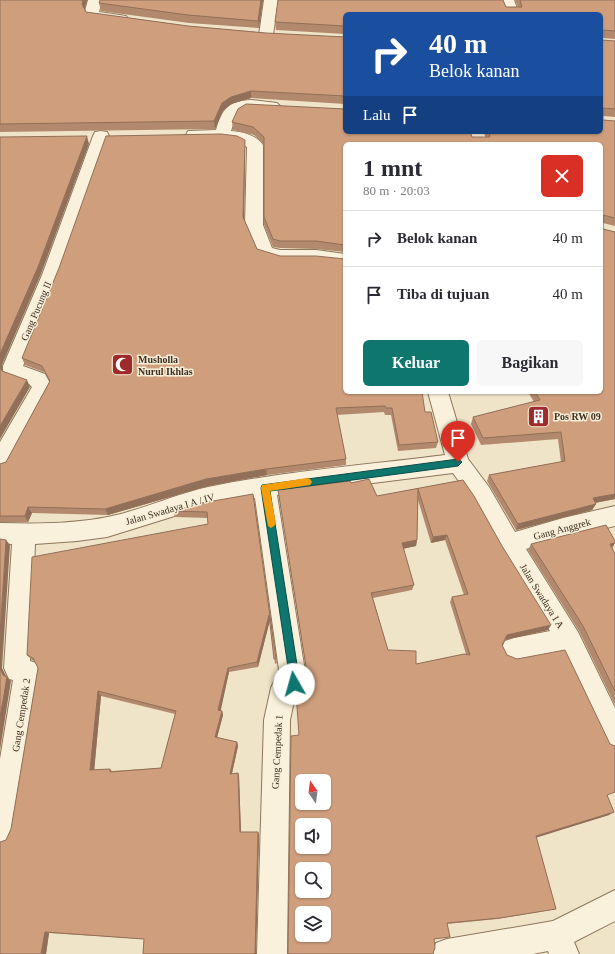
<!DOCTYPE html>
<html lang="id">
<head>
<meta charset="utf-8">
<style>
	:root { --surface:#fff; --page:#f7f7f7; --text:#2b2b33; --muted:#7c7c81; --line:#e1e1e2; --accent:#0f766e }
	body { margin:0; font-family:Georgia,serif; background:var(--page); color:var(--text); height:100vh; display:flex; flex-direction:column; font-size:15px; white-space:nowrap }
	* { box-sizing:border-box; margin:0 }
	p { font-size:13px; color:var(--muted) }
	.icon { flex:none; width:22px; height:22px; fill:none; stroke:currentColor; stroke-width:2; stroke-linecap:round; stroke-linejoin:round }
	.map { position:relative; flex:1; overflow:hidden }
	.sheet { position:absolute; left:343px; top:142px; width:260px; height:252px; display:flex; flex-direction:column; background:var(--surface); border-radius:6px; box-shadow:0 1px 3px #0004 }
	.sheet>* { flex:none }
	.guide { position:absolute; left:343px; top:12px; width:260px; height:122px; border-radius:6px; box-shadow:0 1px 3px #0004; background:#1a4fa0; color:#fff; overflow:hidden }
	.needle { width:26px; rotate:346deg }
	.controls { position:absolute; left:295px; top:774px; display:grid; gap:8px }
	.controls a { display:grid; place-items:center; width:36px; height:36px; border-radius:6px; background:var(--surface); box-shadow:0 1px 3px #0004; font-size:20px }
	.pin { position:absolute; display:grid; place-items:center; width:34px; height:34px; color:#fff; margin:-41px -17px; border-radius:50% 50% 50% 0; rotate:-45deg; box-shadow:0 0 4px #0007 }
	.pin .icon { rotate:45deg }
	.me { position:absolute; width:44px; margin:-22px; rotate:353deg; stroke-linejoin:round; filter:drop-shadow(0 0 3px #0008) }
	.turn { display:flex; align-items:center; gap:14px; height:84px; padding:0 20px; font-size:18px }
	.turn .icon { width:52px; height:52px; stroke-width:2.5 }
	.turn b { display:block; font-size:28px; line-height:34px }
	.then { display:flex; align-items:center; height:38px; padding:0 20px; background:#0003; gap:8px; font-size:15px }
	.round { display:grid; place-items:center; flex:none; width:42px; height:42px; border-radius:6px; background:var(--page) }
	.head { display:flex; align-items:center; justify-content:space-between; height:68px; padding:0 20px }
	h1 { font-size:24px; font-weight:600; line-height:30px }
	.primary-button { display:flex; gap:8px; margin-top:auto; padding:8px 20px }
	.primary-button a { flex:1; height:46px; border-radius:6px; background:var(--accent); color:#fff; font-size:16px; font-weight:600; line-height:46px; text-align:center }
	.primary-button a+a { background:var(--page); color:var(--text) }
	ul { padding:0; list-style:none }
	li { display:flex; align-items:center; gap:12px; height:56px; padding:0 20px; border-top:1px solid var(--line) }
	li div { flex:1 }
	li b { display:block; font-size:15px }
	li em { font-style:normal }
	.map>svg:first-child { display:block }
</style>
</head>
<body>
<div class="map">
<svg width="615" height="954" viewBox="0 0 615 954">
	<rect width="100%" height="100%" fill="#f0e4c8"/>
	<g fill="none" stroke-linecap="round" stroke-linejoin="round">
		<defs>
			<g id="minor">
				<polygon points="88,0 102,0 99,12 126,16 128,19 126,22 121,23 88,18 85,11"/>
				<polygon points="264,0 278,0 273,35 271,38 266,39 261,38 259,35"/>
				<polygon points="500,0 514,0 519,14 505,14"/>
				<path d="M251,100l26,3 3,3 -3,3c-25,7 -34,-15 -46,22 12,1 25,4 32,14v80l9,23 8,2h36l29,4v12l-29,-4h-36l-21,-6 -14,-31 2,-78 -9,-5 -44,-2 -6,-1 -2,-4 2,-4 28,-1c6,-21 12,-29 35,-30z"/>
				<polygon points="101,131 107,132 109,136 60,275 23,366 45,374 52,387 8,468 0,471 0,442 32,387 29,384 6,377 3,371 3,366 42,275 93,136 95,132"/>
				<polygon points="468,132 484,132 487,144 471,144"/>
				<path d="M428,392h20l20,67 21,28 26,45 48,-14 52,-12v20l-52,12 -37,11 52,83 37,76v42l-9,-4 -44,-93 -48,9 -9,-3 -4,-9 4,-9 9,-3 36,-7 -49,-80 -28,-50 -20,-28 -176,22 30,189 -4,9 -8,3 -5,24 -3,234h-30l7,-234 7,-32 4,-9 5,-2 -25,-179 -58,11 -90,28 -30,4 -42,3 -5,117 6,2 4,9 -13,84 -13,75 -4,10 -10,4v-86l13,-79 -4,-1 -5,-11 8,-124 -12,-1v-20c40,1 82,1 121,-9 29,-8 57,-20 87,-27 78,-16 158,-22 237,-32z"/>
				<polygon points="615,890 615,921 574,942 579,954 549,954 548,951 533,954 432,954 436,943 447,939 553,921"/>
			</g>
		</defs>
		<use href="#minor" stroke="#8d765c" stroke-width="2"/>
		<use href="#minor" fill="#faf1dc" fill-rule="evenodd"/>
	</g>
	<g fill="#b2896c" fill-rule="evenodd">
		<polygon points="0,0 87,0 85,9 86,12 188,26 266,33 345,37 345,104 251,98 231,104 223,111 215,129 0,132"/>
		<polygon points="263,0 259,28 189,23 101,11 99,3"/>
		<polygon points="278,0 503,0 506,7 518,7 515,0 615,0 615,39 602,38 602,40 615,41 615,117 603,116 603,120 615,121 615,226 603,223 603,229 615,232 615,499 595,503 596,504 592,510 516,530 487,481 489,475 561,462 558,439 481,445 471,424 473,417 534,402 528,392 601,392 601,144 345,144 345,252 316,249 280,248 273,247 264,225 264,145 254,135 233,130 232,122 238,109 246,104 345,109 345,132 470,132 472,137 486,137 485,132 601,132 601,14 345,14 345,34 276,30 275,22"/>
		<polygon points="245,148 244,219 257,249 425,412 438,442 436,448 398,451 391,415 385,415 384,412 337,415 346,459 346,465 267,475 208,486 108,515 32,513 28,522 0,522 0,464 6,462 50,381 46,373 25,365 22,358"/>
		<path d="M463,480l85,150 -43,9 -3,6 5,10 100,141 2,19 -73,22 20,72 -59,10 -50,5 -13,16 -1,13 -134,-218 5,-46 4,-8 -29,-185 -1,-6 73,-7 26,13zM418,500l13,43 14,-3 19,55 -12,2 -2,5 16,52 -50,10 -28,-14 -15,-52 39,-8 2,-5 -11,-36 13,-3 1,-6z"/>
		<path d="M253,494l24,169 -2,1 -5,-44 -12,47 -29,5 -9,38 2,1 1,4 -6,23 20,4 1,4 -6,28 6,-1 1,3 2,56h17l1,3 -3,119h-113l1,-15 -95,-6 -3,21h-46l6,-114 5,-11 27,-161 -3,-7 -3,-1 -5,-5 181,-131v-6l-33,-1 -2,-6zM101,696l74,18 -14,54 -49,3 -2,-2 -16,1z"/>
		<polygon points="615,541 615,543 612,548 615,554 615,705 579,631 528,550 531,544"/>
	</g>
	<g fill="#916f58">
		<polygon points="83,0 87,0 84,11 82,4"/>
		<polygon points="261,0 263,0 259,28 258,21"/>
		<polygon points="251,91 251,98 231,104 223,111 215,129 214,121 222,103 231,97"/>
		<polygon points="87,136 89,144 41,274 2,365 2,372 0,368 0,354"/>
		<polygon points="245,140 245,148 244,225 243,217"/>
		<polygon points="27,380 30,387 0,439 0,426"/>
		<polygon points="266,469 267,475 208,486 108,515 105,509 206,479"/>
		<polygon points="615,494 615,499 589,504 593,498"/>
		<polygon points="596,504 592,510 516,530 518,524"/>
		<polygon points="28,507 32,513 28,522 25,516"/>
		<polygon points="447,535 445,540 431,543 433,537"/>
		<polygon points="6,540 10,545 2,668 7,678 7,677 11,681 0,750 0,634"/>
		<polygon points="417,540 416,546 401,549 402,543"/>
		<polygon points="615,543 612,548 610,544"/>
		<polygon points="269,615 270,620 258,667 257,662"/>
		<polygon points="551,625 548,630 505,640 507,635"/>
		<polygon points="228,668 229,672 220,714 218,710"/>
		<polygon points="98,691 101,696 94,773 90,770"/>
		<polygon points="222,711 223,715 216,741 215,737"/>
		<polygon points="237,742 238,746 231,777 230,774"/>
		<polygon points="238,773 239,776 241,834 240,832"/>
		<polygon points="614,812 609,815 532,839 536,836"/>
		<polygon points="258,832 259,835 256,954 255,954"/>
		<polygon points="45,932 49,933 46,954 41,954"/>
	</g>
	<g fill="#cf9f7d" stroke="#916f58" fill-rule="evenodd">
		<polygon points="0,0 83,0 82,4 86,12 188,26 266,33 345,37 345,96 251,91 231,97 222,103 214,121 0,124"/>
		<polygon points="100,0 261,0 258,21 188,15 99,3"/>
		<polygon points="278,0 503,0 506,7 522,7 520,0 615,0 615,31 602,30 602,40 615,41 615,109 603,108 603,120 615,121 615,218 603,215 603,229 615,232 615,494 593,498 596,504 518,524 489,475 565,461 561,432 483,438 473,417 540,400 535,392 601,392 601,144 345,144 345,245 316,241 280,241 273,239 264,217 264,137 253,127 232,122 238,109 246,104 345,109 345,132 470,132 472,137 490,137 489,132 601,132 601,14 345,14 345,26 275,22"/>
		<polygon points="221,134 237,136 245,140 243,217 257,249 280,256 316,256 345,259 345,392 422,392 425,412 431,412 438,442 399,445 392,408 386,408 385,406 336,408 346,459 266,469 206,479 105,509 28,507 25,516 0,516 0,464 6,462 50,381 42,366 22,358 59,268 106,136"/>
		<polygon points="87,136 38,267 0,354 0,137"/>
		<polygon points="0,368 2,371 27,380 0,426"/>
		<path d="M369,479l8,17 86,-16 11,16 28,50 49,79 -44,10 -5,10 5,10 10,4 48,-9 45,94 5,2v46l-8,3 7,17 -78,24 20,73 -56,9 -53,5 3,14 -16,2 1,9 -2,5 1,1h-146l3,-218 8,-1 -3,-42 8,-4 4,-10 -30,-189 72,-9 1,2zM418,489l15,48 14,-2 21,59 -16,3 18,58 -6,-1 -48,10v-13l-28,-1 -17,-57 43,-8 -12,-42 15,-3zM302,781h22v22h-22zM302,825h22v22h-22zM302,869h22v22h-22zM302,913h22v22h-22z"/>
		<path d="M253,494l23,165h-2l-5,-44 -12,47 -29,6 -10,42 4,1 -7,26 22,5 -7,32 8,-1 2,59h18l-3,122h-112l1,-15 -99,-7 -4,22h-41v-112l6,-2 5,-11 27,-161 -5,-10 -6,-3 5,-98 176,-33 -1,-12 -34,-1 23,-7zM98,691l78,20 -15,57 -51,4v-3l-20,1z"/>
		<polygon points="606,525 615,541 615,543 610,544 615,554 615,691 583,626 531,544"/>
		<polygon points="0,539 6,540 0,634"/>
		<polygon points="0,668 3,675 7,677 0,718"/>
	</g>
	<polygon fill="#0f766e" stroke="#0a4d48" points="458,459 462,462 458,466 270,491 300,684 298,687 294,689 291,687 261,488 262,485"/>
	<polygon fill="#f59e0b" points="307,478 310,479 312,482 310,485 270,491 276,524 274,526 271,528 268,526 261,488 262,485"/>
	<defs>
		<symbol id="mosque-square" viewBox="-11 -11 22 22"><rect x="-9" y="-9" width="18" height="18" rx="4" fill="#9e2a2b" stroke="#f7eed8"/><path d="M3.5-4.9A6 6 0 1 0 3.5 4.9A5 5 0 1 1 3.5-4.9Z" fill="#fff"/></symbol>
		<symbol id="building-square" viewBox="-11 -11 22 22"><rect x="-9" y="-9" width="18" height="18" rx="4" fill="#9e2a2b" stroke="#f7eed8"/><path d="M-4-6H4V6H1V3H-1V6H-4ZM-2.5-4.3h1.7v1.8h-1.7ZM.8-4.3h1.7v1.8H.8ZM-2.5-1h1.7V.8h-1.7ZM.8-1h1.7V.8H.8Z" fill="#fff"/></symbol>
	</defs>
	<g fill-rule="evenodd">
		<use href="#mosque-square" x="110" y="352" width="25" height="25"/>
		<use href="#building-square" x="526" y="404" width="25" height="25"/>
	</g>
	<g text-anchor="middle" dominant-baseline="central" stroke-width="3" stroke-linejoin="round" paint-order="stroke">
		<g font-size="10" fill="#3d2e20" stroke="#f7eed8">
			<text transform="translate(36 311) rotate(-67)">Gang Pucung II</text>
			<text transform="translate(170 509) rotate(-16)">Jalan Swadaya I A / IV</text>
			<text transform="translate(562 529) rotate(-15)">Gang Anggrek</text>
			<text transform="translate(542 596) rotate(58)">Jalan Swadaya I A</text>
			<text transform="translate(21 715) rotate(-81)">Gang Cempedak 2</text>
			<text transform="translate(277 752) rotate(-87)">Gang Cempedak 1</text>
		</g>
		<g font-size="10" font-weight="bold" fill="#3d2e20" stroke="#f7eed8" text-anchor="start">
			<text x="138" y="359">Musholla<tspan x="138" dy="12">Nurul Ikhlas</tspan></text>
			<text x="554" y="416">Pos RW 09</text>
		</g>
	</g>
</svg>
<div class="controls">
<a><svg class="needle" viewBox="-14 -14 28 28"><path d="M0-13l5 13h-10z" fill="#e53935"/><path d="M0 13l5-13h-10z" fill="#7c7c81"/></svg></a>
<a><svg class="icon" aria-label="sound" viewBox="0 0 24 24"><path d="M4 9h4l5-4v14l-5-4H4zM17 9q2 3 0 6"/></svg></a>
<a><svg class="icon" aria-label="search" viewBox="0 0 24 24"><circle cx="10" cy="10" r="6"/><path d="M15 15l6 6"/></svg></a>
<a><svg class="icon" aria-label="layers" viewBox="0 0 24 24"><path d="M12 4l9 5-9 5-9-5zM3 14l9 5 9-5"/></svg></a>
</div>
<div class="pin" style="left:458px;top:462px;background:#d93025"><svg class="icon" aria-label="arrive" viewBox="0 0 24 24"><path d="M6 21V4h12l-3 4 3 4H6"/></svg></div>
<svg class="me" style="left:294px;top:684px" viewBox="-20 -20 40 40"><circle r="19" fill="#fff"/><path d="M0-13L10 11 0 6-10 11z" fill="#0f766e"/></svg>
<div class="guide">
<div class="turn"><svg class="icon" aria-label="right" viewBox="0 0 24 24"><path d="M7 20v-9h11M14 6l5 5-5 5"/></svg><div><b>40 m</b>Belok kanan</div></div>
<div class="then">Lalu<svg class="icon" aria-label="arrive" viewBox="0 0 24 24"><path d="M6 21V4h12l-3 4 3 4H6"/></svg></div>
</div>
<section class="sheet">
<div class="head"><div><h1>1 mnt</h1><p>80 m · 20:03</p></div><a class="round" style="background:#d93025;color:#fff"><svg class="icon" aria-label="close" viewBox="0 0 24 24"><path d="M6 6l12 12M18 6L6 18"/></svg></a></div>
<ul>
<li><svg class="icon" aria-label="right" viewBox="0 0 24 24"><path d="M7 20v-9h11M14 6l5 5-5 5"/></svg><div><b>Belok kanan</b></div><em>40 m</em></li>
<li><svg class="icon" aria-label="arrive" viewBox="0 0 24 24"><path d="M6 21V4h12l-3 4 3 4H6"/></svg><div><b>Tiba di tujuan</b></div><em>40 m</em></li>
</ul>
<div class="primary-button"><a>Keluar</a><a>Bagikan</a></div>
</section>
</div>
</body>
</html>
